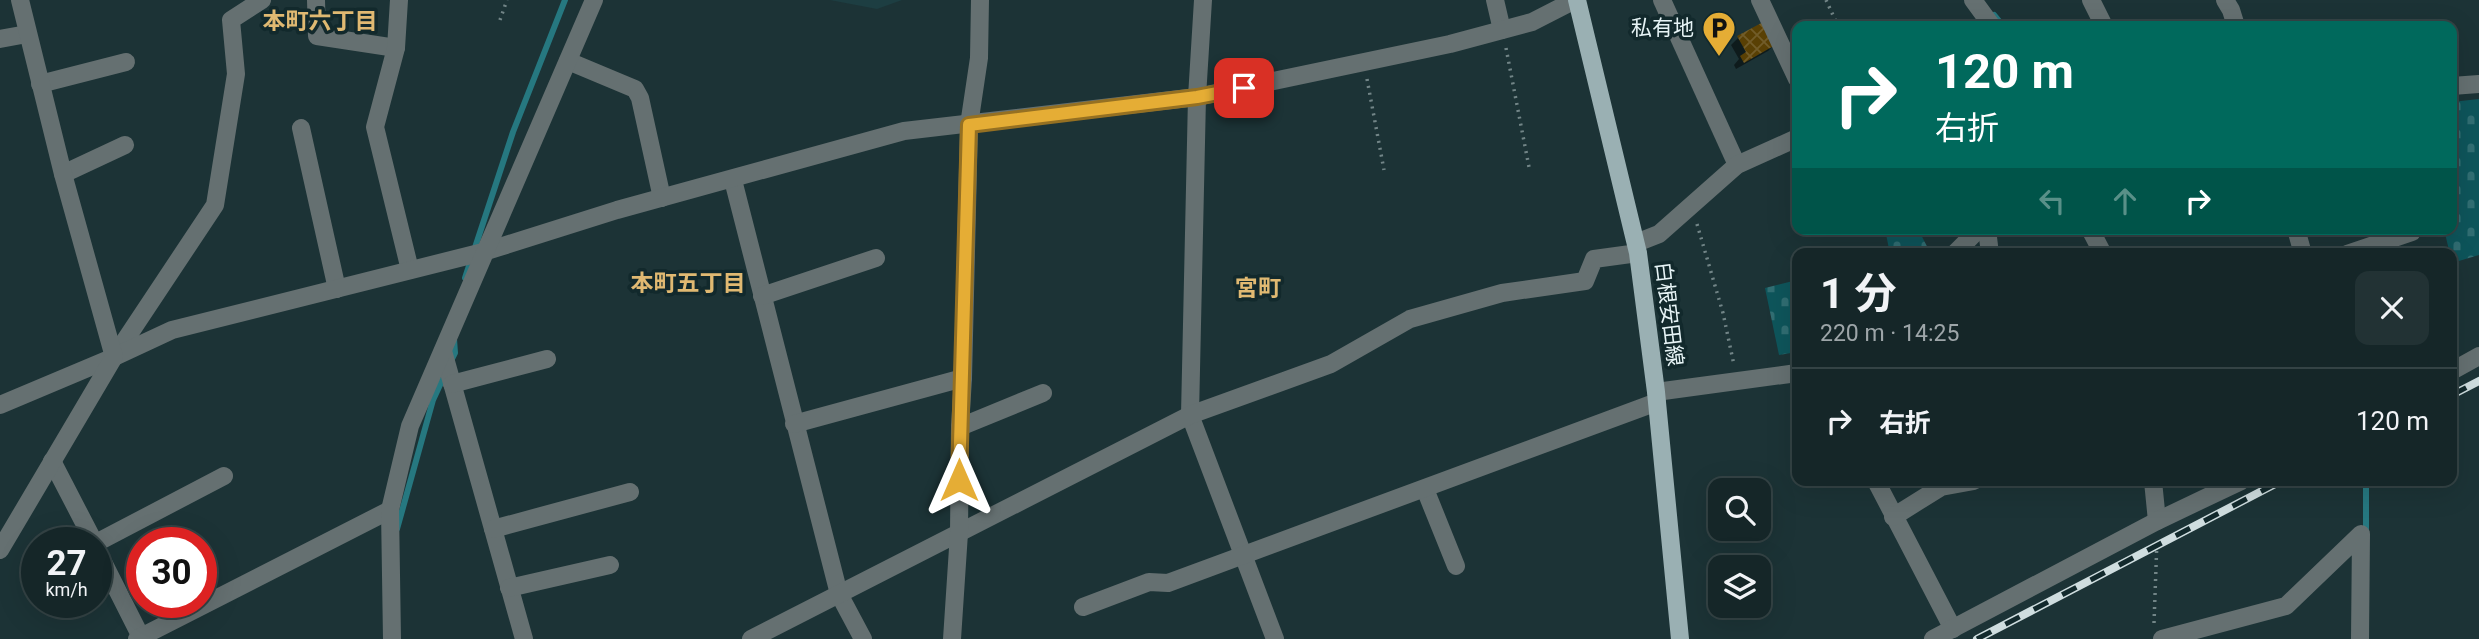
<!DOCTYPE html>
<html lang="ja">
<head>
<meta charset="utf-8">
<style>
	:root { --surface:#152628; --page:#223234; --text:#f1f3f6; --muted:#9da5a8; --line:#344345 }
	body { margin:0; font-family:Roboto,"Noto Sans JP",sans-serif; background:var(--page); color:var(--text); height:100vh; display:flex; flex-direction:column; font-size:26px; white-space:nowrap }
	* { box-sizing:border-box; margin:0 }
	p { font-size:23px; color:var(--muted) }
	.icon { flex:none; width:38px; height:38px; fill:none; stroke:currentColor; stroke-width:2; stroke-linecap:round; stroke-linejoin:round }
	.map { position:relative; flex:1; overflow:hidden }
	.side { position:absolute; left:1792px; top:248px; width:665px; height:238px; display:flex; flex-direction:column; background:var(--surface); border-radius:14px; box-shadow:0 7px 28px #0002,0 0 0 2px var(--line) }
	.side>* { flex:none }
	.banner { position:absolute; left:1792px; top:21px; width:665px; height:214px; border-radius:14px; box-shadow:0 7px 28px #0002,0 0 0 2px var(--line); background:#00695c; color:#fff; overflow:hidden }
	.tools { position:absolute; left:1708px; top:478px; display:grid; gap:14px }
	.tools a { display:grid; place-items:center; width:63px; height:63px; border-radius:14px; background:var(--surface); box-shadow:0 7px 28px #0002,0 0 0 2px var(--line); font-size:35px }
	.speed { position:absolute; left:21px; top:527px; display:flex; gap:14px; font-size:35px; font-weight:700; text-align:center }
	.speed>* { display:grid; place-content:center; width:91px; height:91px; border-radius:50%; background:var(--surface); box-shadow:0 7px 28px #0002,0 0 0 2px var(--line); line-height:1 }
	.speed small { font-size:18px; font-weight:400 }
	.speed .limit { border:10px solid #d22; background:#fff; color:#111 }
	.pin { position:absolute; display:grid; place-items:center; width:60px; height:60px; color:#fff; margin:-30px; border-radius:14px; box-shadow:0 4px 10px #0006 }
	.me { position:absolute; width:77px; margin:-38px; rotate:0deg; stroke-linejoin:round; filter:drop-shadow(0 0 5px #0008) }
	.turn { display:flex; align-items:center; gap:24px; height:147px; padding:0 28px; font-size:32px }
	.turn .icon { width:91px; height:91px; stroke-width:2.5 }
	.turn b { display:block; font-size:49px; line-height:60px }
	.lanes { display:flex; align-items:center; height:66px; padding:0 28px; background:#0003; justify-content:center; gap:35px; direction:ltr }
	.lanes .off { opacity:.35 }
	.round { display:grid; place-items:center; flex:none; width:74px; height:74px; border-radius:14px; background:var(--page) }
	.summary { display:flex; align-items:center; justify-content:space-between; height:119px; padding:0 28px }
	h1 { font-size:42px; font-weight:700; line-height:52px }
	ul { padding:0; list-style:none }
	li { display:flex; align-items:center; gap:21px; height:105px; padding:0 28px; border-top:2px solid var(--line) }
	li div { flex:1 }
	li b { display:block; font-size:26px }
	li em { font-style:normal }
	.map>svg:first-child { display:block }
</style>
</head>
<body>
<div class="map">
<svg width="2479" height="639" viewBox="0 0 2479 639">
	<defs>
		<pattern id="cemetery-stones" width="16" height="16" patternUnits="userSpaceOnUse" patternTransform="scale(1.75)"><rect width="16" height="16" fill="#0e555b"/><path d="M2 7V4a2 2 0 0 1 4 0v3zM10 15v-3a2 2 0 0 1 4 0v3z" fill="#316e73"/></pattern>
		<pattern id="building-cross-hatch" width="8" height="8" patternUnits="userSpaceOnUse" patternTransform="scale(1.75)"><rect width="8" height="8" fill="#594004"/><path d="M0 0l8 8M0 8l8-8" fill="none" stroke="#715c29"/></pattern>
	</defs>
	<rect width="100%" height="100%" fill="#1c3336"/>
	<polygon fill="#1d3e42" points="830,0 902,0 877,9"/>
	<g fill="url(#cemetery-stones)">
		<polygon points="2479,99 2479,255 2452,263 2444,229 2452,229 2452,102"/>
		<polygon points="1885,229 1921,229 1919,231 1931,254 1890,254"/>
		<polygon points="1797,280 1797,352 1779,355 1765,288"/>
	</g>
	<polygon fill="#0007" points="1738,38 1775,44 1768,51 1736,69 1734,65 1739,59 1731,45"/>
	<g fill="none" stroke-linecap="round" stroke-linejoin="round">
		<g stroke="#267880" stroke-width="6">
			<polyline points="1994,15 2003,26"/>
			<polyline points="465,278 513,132 565,0"/>
			<polyline points="450,363 455,353 454,339"/>
			<polyline points="2366,481 2366,535"/>
			<polyline points="397,529 433,400 446,372"/>
		</g>
	</g>
	<polygon fill="url(#building-cross-hatch)" points="1765,21 1777,44 1744,63 1740,56 1746,52 1737,36"/>
	<g fill="none" stroke-linecap="round" stroke-linejoin="round">
		<g stroke="#728587" stroke-width="3.5" stroke-dasharray="2 5" stroke-linecap="butt">
			<polyline points="1826,0 1838,26"/>
			<polyline points="500,20 507,0"/>
			<polyline points="1506,48 1529,167"/>
			<polyline points="1367,79 1384,170"/>
			<polyline points="1697,224 1723,313 1734,365"/>
			<polyline points="2154,623 2157,540"/>
		</g>
		<g stroke="#657071" stroke-width="18">
			<polyline points="316,0 317,36 396,48"/>
			<polyline points="399,0 396,48 375,127 410,270"/>
			<polyline points="1203,0 1197,97 1190,415 1275,639"/>
			<polyline points="1495,0 1502,30"/>
			<polyline points="1662,0 1737,165"/>
			<polyline points="1760,0 1797,79"/>
			<polyline points="1973,0 1992,26"/>
			<polyline points="2091,0 2104,26"/>
			<polyline points="2225,0 2231,10 2236,26"/>
			<polyline points="0,39 27,34"/>
			<polyline points="568,61 635,89 640,98 662,198"/>
			<polyline points="40,84 126,62"/>
			<polyline points="2452,86 2479,84"/>
			<polyline points="301,128 337,289"/>
			<polyline points="63,174 125,145"/>
			<polyline points="733,180 839,594 863,639"/>
			<polyline points="1987,229 1990,254"/>
			<polyline points="2090,229 2103,254"/>
			<polyline points="2296,229 2303,254"/>
			<polyline points="1636,243 1659,234 1737,165 1797,138"/>
			<polyline points="1954,254 1979,229"/>
			<polyline points="2347,254 2412,232"/>
			<polyline points="762,296 876,258"/>
			<polyline points="443,351 524,639"/>
			<polyline points="114,357 215,205 236,74 231,20 262,0"/>
			<polyline points="2452,371 2479,356"/>
			<polyline points="452,384 547,359"/>
			<polyline points="1656,392 1797,373"/>
			<polyline points="0,405 114,357 172,330 487,251 617,210 904,131 1197,97 1450,44 1532,22 1575,0"/>
			<polyline points="794,424 963,378"/>
			<polyline points="960,427 1043,393"/>
			<polyline points="52,461 94,542"/>
			<polyline points="1876,481 1953,629"/>
			<polyline points="2153,481 2157,521"/>
			<polyline points="1425,489 1456,566"/>
			<polyline points="1893,517 1941,487 1974,481"/>
			<polyline points="493,529 630,492"/>
			<polyline points="96,543 224,476"/>
			<polyline points="96,548 142,639"/>
			<polyline points="0,550 114,357 63,174 20,0"/>
			<polyline points="509,588 610,565"/>
			<polyline points="1083,607 1149,582 1168,583 1657,402"/>
			<polyline points="137,639 390,510"/>
			<polyline points="392,639 390,510 410,426 594,0"/>
			<polyline points="751,639 1190,415 1331,364 1410,319 1502,293 1585,281 1594,259 1638,253"/>
			<polyline points="952,639 959,533 960,427 963,378 969,125 979,58 980,0"/>
			<polyline points="1933,639 2157,521 2241,481"/>
			<polyline points="2162,639 2286,606 2361,534 2360,639"/>
		</g>
		<polyline stroke="#9ab0b3" stroke-width="18" points="1577,0 1638,253 1656,392 1680,639"/>
		<defs>
			<g id="rail">
				<polyline points="2452,395 2479,381"/>
				<polyline points="1977,639 2281,481"/>
			</g>
		</defs>
		<use href="#rail" stroke="#cfdddf" stroke-width="8"/>
		<use href="#rail" stroke="#12292c" stroke-width="5" stroke-dasharray="16" stroke-linecap="butt"/>
	</g>
	<g fill="none" stroke-linecap="round" stroke-linejoin="round">
		<defs>
			<polyline id="route" points="959,480 969,125 1197,97 1244,88"/>
		</defs>
		<use href="#route" stroke="#957022" stroke-width="18"/>
		<use href="#route" stroke="#e5ad35" stroke-width="12"/>
	</g>
	<defs>
		<symbol id="parking-pin" viewBox="-11 -11 22 30"><path d="M0 17L-7.5 6A9.5 9.5 0 1 1 7.5 6Z" fill="#e5ad35" stroke="#12292c"/><path d="M-3.5-5.5H1a3.5 3.5 0 0 1 0 7H-1V5.5H-3.5ZM-1-3.4V-.6H.8a1.4 1.4 0 0 0 0-2.8Z" fill="#111"/></symbol>
	</defs>
	<g fill-rule="evenodd">
		<use href="#parking-pin" x="1700" y="9" width="38" height="52"/>
	</g>
	<g text-anchor="middle" dominant-baseline="central" stroke-width="7" stroke-linejoin="round" paint-order="stroke">
		<g font-size="21" fill="#e7f4f6" stroke="#12292c" text-anchor="end">
			<text x="1694" y="28">私有地</text>
		</g>
		<g font-size="21" fill="#e7f4f6" stroke="#12292c">
			<text transform="translate(1669 314) rotate(83)">白根安田線</text>
		</g>
		<g font-size="23" font-weight="bold" fill="#e0b972" stroke="#12292c">
			<text x="320" y="21">本町六丁目</text>
			<text x="688" y="283">本町五丁目</text>
			<text x="1258" y="288">宮町</text>
		</g>
	</g>
</svg>
<div class="tools">
<a><svg class="icon" aria-label="search" viewBox="0 0 24 24"><circle cx="10" cy="10" r="6"/><path d="M15 15l6 6"/></svg></a>
<a><svg class="icon" aria-label="layers" viewBox="0 0 24 24"><path d="M12 4l9 5-9 5-9-5zM3 14l9 5 9-5"/></svg></a>
</div>
<div class="speed"><div>27<small>km/h</small></div><div class="limit">30</div></div>
<div class="pin" style="left:1244px;top:88px;background:#d93025"><svg class="icon" aria-label="arrive" viewBox="0 0 24 24"><path d="M6 21V4h12l-3 4 3 4H6"/></svg></div>
<svg class="me" style="left:959px;top:480px" viewBox="-20 -20 40 40"><path d="M0-17L14 15 0 8-14 15z" fill="#e5ad35" stroke="#fff" stroke-width="4"/></svg>
<div class="banner">
<div class="turn"><svg class="icon" aria-label="right" viewBox="0 0 24 24"><path d="M7 20v-9h11M14 6l5 5-5 5"/></svg><div><b>120 m</b>右折</div></div>
<div class="lanes"><svg class="icon off" aria-label="left" viewBox="0 0 24 24"><path d="M17 20v-9H6M10 6l-5 5 5 5"/></svg><svg class="icon off" aria-label="ahead" viewBox="0 0 24 24"><path d="M12 20V5M6 11l6-6 6 6"/></svg><svg class="icon" aria-label="right" viewBox="0 0 24 24"><path d="M7 20v-9h11M14 6l5 5-5 5"/></svg></div>
</div>
<section class="side">
<div class="summary"><div><h1>1 分</h1><p>220 m · 14:25</p></div><a class="round"><svg class="icon" aria-label="close" viewBox="0 0 24 24"><path d="M6 6l12 12M18 6L6 18"/></svg></a></div>
<ul>
<li><svg class="icon" aria-label="right" viewBox="0 0 24 24"><path d="M7 20v-9h11M14 6l5 5-5 5"/></svg><div><b>右折</b></div><em>120 m</em></li>
</ul>
</section>
</div>
</body>
</html>
